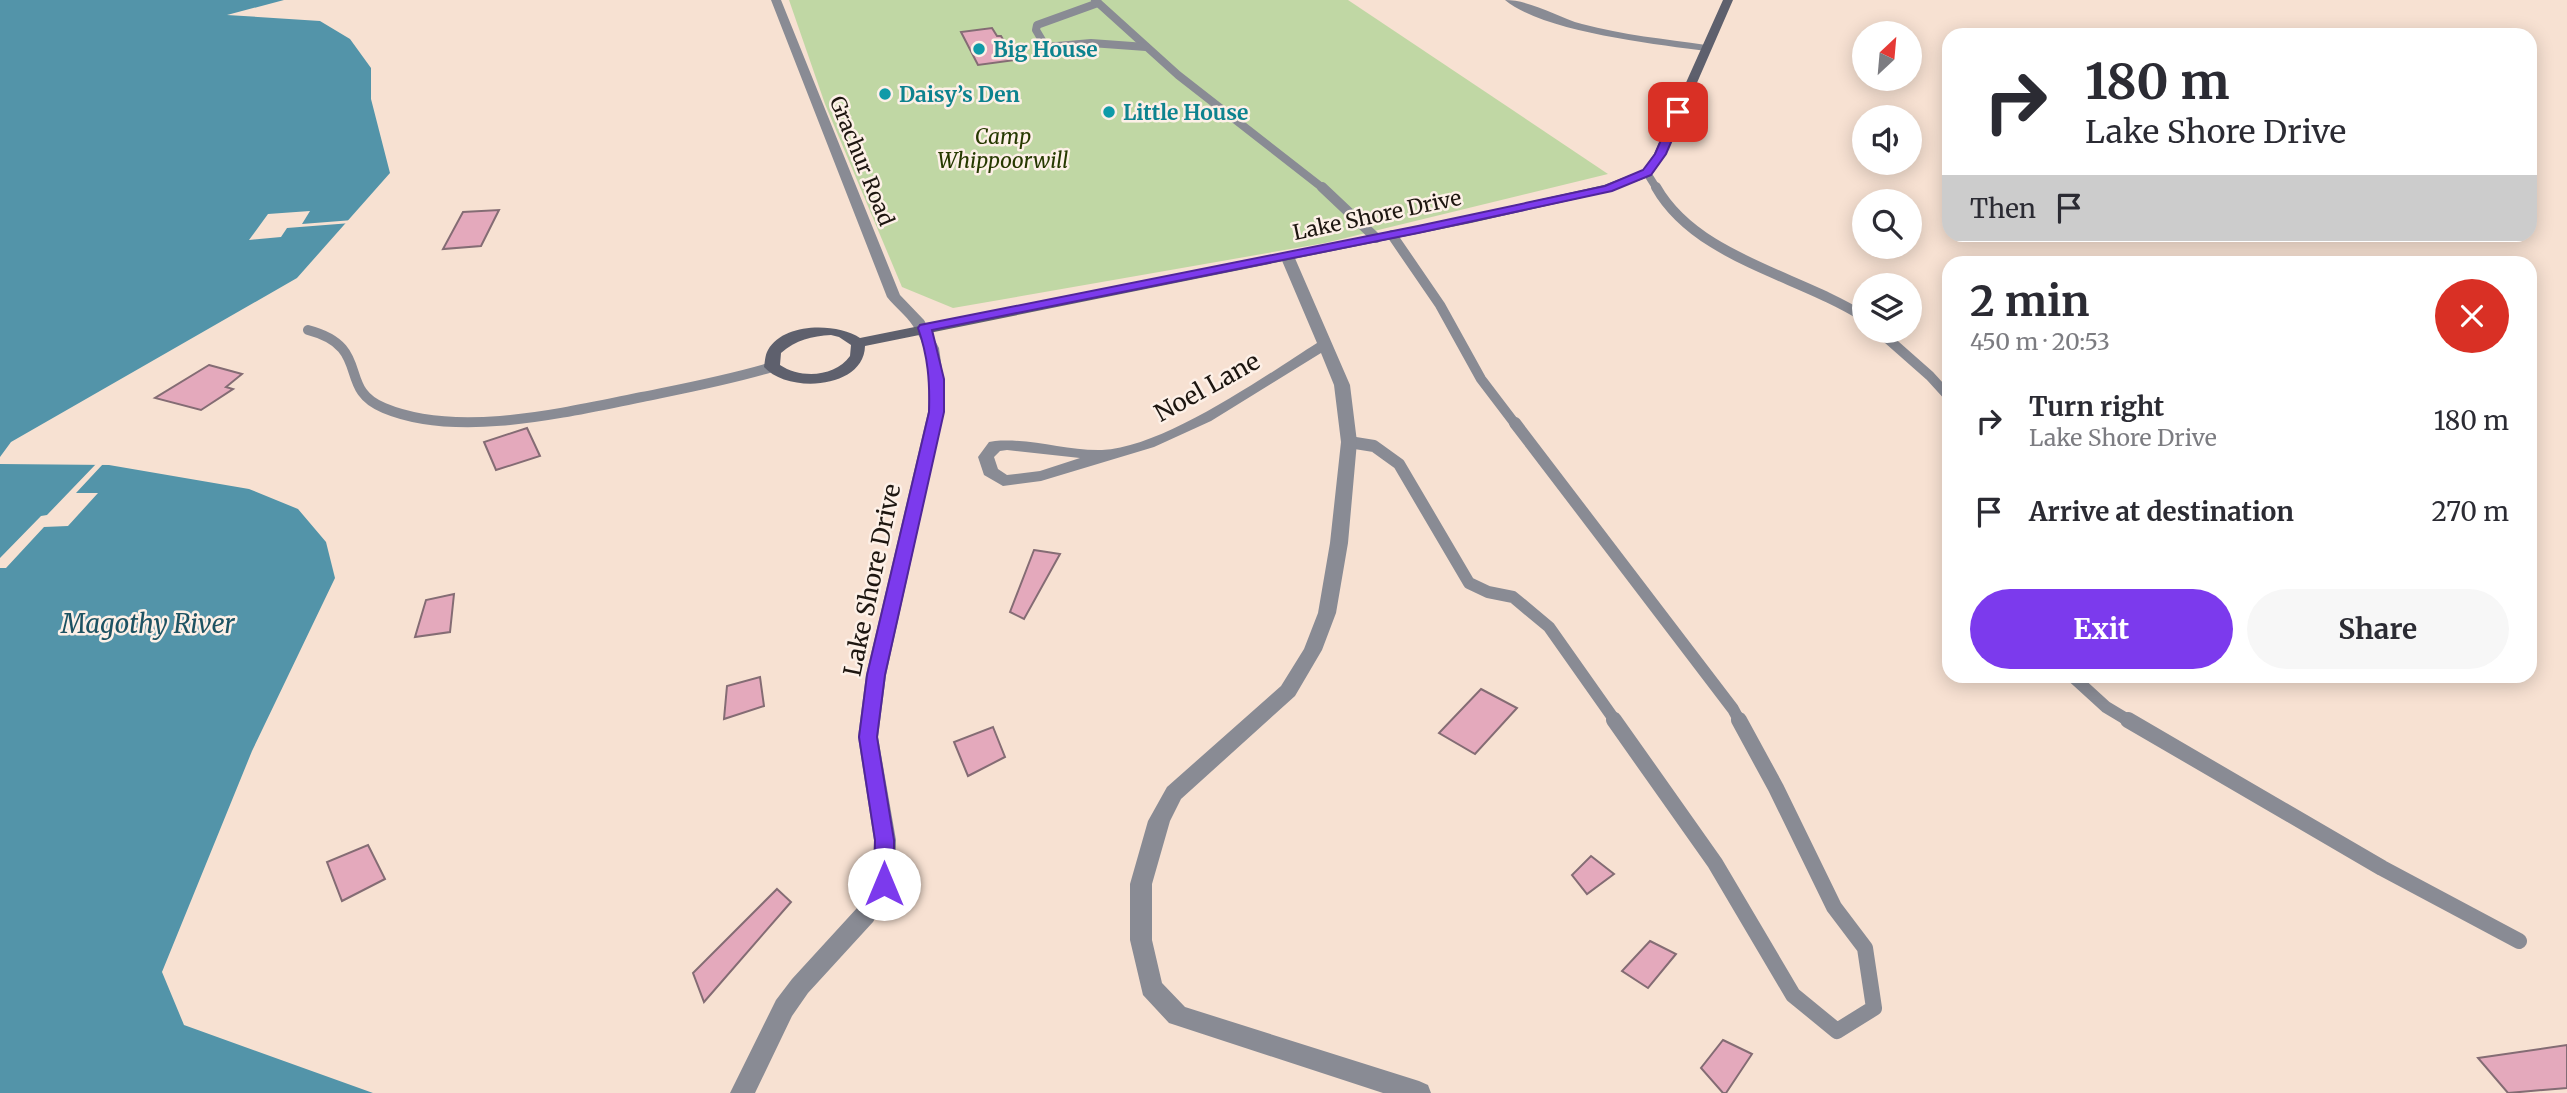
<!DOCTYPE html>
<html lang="en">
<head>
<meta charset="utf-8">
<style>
	:root { --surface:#fff; --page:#f7f7f7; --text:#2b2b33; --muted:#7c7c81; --accent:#7c3aed }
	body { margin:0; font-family:Merriweather,serif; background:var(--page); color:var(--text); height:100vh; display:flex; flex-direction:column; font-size:26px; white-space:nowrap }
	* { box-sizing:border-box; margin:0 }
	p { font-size:23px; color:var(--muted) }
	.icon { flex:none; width:38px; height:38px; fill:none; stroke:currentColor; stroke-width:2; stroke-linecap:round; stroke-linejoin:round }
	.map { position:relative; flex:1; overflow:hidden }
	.panel { position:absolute; left:1942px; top:256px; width:595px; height:427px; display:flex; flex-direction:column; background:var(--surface); border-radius:21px; box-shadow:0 4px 18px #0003 }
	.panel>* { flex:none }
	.banner { position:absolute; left:1942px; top:28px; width:595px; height:214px; border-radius:21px; box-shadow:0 4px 18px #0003; background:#fff; color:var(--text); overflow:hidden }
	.needle { width:46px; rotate:26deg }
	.fabs { position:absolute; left:1852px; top:21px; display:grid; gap:14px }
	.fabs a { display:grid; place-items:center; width:70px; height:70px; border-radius:50%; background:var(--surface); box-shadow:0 4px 18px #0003; font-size:35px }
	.pin { position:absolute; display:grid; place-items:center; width:60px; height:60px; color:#fff; margin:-30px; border-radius:14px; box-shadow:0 4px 10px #0006 }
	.me { position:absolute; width:77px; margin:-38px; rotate:0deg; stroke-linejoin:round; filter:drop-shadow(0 0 5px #0008) }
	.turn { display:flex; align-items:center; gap:24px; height:147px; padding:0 28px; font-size:32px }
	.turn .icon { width:91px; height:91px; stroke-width:2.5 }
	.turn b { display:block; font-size:49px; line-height:60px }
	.then { display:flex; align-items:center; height:66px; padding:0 28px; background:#0003; gap:14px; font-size:26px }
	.round { display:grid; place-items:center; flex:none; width:74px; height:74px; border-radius:37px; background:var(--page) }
	.head { display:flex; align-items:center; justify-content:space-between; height:119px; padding:0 28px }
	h1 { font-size:42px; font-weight:700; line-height:52px }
	.button { display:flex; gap:14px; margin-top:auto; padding:14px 28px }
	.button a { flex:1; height:80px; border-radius:42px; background:var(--accent); color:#fff; font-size:28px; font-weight:700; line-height:80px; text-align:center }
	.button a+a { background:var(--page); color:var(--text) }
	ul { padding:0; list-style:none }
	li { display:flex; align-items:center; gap:21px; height:91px; padding:0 28px }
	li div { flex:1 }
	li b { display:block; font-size:26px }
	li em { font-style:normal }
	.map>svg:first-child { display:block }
</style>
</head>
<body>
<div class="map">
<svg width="2567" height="1093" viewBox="0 0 2567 1093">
	<rect width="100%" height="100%" fill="#f7e1d2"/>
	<polygon fill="#c0d7a4" points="789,0 1348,0 1608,174 1325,243 953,308 902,287 825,104"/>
	<g fill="#5394a9">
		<polygon points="0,0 284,0 227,15 320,21 350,39 371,68 371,99 390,173 297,278 11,442 0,457"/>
		<polygon points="0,464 109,465 249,489 298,509 326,542 335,578 252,751 162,972 184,1025 373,1093 0,1093"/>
	</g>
	<g fill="#f7e1d2">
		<polygon points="310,211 302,224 353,220 351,223 287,228 281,237 249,240 268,214"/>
		<polygon points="96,464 103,464 76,493 98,493 68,526 44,527 6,568 0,568 0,558 41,516 47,515"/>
	</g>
	<g fill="#e4a9bc" stroke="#846c74" stroke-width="2">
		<polygon points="992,28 997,36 1001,36 1015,60 978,65 961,32"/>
		<polygon points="499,210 481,246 443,249 463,212"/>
		<polygon points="209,365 242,374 226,387 233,389 201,410 155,398"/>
		<polygon points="527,428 540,456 496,470 484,442"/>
		<polygon points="1034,550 1060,554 1024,619 1010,612"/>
		<polygon points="454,594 450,632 415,637 426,600"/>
		<polygon points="760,677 764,706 724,719 727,686"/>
		<polygon points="1481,689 1517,708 1475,754 1439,733"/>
		<polygon points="993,727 1005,757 968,776 954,742"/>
		<polygon points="368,845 385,879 342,901 327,862"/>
		<polygon points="1591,856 1614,874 1587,894 1572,875"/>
		<polygon points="777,889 791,902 704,1002 693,973"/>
		<polygon points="1650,941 1676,954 1648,988 1622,971"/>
		<polygon points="1723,1040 1752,1054 1726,1093 1723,1093 1701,1068"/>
		<polygon points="2567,1045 2567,1088 2508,1093 2478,1058"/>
	</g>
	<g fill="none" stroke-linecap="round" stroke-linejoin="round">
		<g stroke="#898b94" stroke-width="8">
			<polyline points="1095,0 1178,75 1324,189"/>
			<polyline points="1098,3 1037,25 1036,30 1046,47 1091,43 1146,47"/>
			<polyline points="1647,173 1657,189"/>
		</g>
		<g stroke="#898b94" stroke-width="10">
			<polyline points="1322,187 1376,238"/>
			<path d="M1656,187c40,71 142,88 208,130"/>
			<polyline points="1392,235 1440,305 1481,379 1516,425"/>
			<path d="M308,330c65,17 28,59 76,78 74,31 183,4 258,-11 44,-9 87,-17 130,-30"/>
			<polyline points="1879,331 1930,376 1950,398"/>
		</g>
		<g stroke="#898b94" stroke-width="12">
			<polyline points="1515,423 1733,709 1740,722"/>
			<polyline points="1349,442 1374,446 1399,464 1469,583 1488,592 1513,597 1549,627 1616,722"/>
			<polyline points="2072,676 2106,707 2131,722"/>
		</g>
		<g stroke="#898b94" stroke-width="16">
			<polyline points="1614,720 1715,863 1793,995 1837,1031 1874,1008 1865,948 1834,907 1776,788 1739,720"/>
			<polyline points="2128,720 2382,868 2519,941"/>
		</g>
		<g fill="#898b94" fill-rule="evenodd">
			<path d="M771,0h10l119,295 24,25 15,28 4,28 1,36 -58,263 -8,62 18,103 -1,44 -22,38 -65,71 -16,23 -37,77h-25l46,-93 16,-21 65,-71 16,-25 1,-43 -16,-103 8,-62 62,-263c1,-29 3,-61 -15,-86 -7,-11 -18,-19 -26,-29z"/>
			<path d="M1505,0c26,0 52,17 77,24 41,11 83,15 124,21l5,3 -5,3c-52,-7 -162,-19 -201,-51z"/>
			<path d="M1287,252l7,4 56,129 7,57 -9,101 -12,70 -14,37 -27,46 -114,103 -11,22 -18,63v56l10,43 23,24 234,74 9,4 3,8h-48l-214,-70 -26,-28 -13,-55v-56l18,-63 19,-34 114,-101 23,-37 14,-36 12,-70 11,-101 -7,-57 -13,-32 -110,68 -57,26 -113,34 -38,5 -19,-11 -6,-18 11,-15 6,-1c36,-3 71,10 107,9 61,-2 163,-74 215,-107l-37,-87zM1007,450l73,8 -40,13 -33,4 -9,-6 -4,-12 6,-6z"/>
		</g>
		<path fill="#5e606d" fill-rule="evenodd" d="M1723,0h10l-67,154 -15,22 -43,16 -137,31 -606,123c-1,43 -77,48 -101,21 1,-5 1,-12 4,-17 16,-28 69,-27 92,-12l611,-123 133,-30 39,-15 11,-16zM831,335l8,2 12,8 -1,11c-15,21 -49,23 -70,9l1,-12c15,-13 31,-17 50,-18z"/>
	</g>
	<path fill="#7c3aed" stroke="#51269a" stroke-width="2" d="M1678,109l6,3 -18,42 -15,21 -39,16 -194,42 -486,97 12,49v33l-59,263 -8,62 17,103v44l-3,6 -7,2 -7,-2 -3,-6 1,-44 -16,-103 8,-62 62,-263c1,-30 -1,-56 -11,-84l2,-3 498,-99 187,-40 38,-16 12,-16 18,-42z"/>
	<g fill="#0f9aa8" stroke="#fdf0e7" stroke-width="2.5">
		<circle cx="979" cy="49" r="7"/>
		<circle cx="885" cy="94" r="7"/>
		<circle cx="1109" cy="112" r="7"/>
	</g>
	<g text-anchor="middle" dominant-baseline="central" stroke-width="5" stroke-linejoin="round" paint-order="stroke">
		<g font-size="21" font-weight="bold" fill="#0d838f" stroke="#fdf0e7" text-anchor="start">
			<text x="993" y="49">Big House</text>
			<text x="899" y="94">Daisy’s Den</text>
			<text x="1123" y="112">Little House</text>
		</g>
		<g font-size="21" font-style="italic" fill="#263900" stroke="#fdf0e7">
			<text x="1003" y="136">Camp<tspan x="1003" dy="24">Whippoorwill</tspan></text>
		</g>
		<g font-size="21" fill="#1d1610" stroke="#fdf0e7">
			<text transform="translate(862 161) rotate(68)">Grachur Road</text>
			<text transform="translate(1377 215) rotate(-12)">Lake Shore Drive</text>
		</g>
		<g font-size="24" fill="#1d1610" stroke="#fdf0e7">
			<text transform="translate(1207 387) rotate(-29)">Noel Lane</text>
			<text transform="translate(872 580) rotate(-78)">Lake Shore Drive</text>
		</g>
		<g font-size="26" font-style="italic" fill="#1c5262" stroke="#fdf0e7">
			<text x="148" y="623">Magothy River</text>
		</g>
	</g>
</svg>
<div class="fabs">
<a><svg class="needle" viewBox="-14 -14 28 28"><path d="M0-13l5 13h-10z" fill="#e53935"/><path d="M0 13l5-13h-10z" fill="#7c7c81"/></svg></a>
<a><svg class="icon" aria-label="sound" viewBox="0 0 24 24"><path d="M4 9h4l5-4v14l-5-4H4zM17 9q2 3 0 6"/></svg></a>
<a><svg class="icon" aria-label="search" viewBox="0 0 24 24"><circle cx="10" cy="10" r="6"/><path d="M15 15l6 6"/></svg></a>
<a><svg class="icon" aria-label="layers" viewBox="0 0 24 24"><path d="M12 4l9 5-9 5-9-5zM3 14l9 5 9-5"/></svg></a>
</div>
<div class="pin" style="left:1678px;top:112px;background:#d93025"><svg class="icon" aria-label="arrive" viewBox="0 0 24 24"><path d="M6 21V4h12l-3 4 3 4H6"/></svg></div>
<svg class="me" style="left:884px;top:884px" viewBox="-20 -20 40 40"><circle r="19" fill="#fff"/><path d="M0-13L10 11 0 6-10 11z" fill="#7c3aed"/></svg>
<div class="banner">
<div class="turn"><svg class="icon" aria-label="right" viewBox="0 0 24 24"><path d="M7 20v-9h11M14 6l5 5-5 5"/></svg><div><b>180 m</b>Lake Shore Drive</div></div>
<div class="then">Then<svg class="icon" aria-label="arrive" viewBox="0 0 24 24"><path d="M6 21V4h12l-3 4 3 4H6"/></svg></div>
</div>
<section class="panel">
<div class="head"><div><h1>2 min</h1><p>450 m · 20:53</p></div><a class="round" style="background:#d93025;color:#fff"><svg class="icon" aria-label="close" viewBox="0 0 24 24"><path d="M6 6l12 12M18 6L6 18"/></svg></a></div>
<ul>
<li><svg class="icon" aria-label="right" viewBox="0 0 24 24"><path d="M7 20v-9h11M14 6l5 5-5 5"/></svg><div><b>Turn right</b><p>Lake Shore Drive</p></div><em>180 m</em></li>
<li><svg class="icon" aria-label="arrive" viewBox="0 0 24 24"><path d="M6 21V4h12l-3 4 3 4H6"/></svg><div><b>Arrive at destination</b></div><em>270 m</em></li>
</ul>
<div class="button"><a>Exit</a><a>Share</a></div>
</section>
</div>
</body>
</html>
